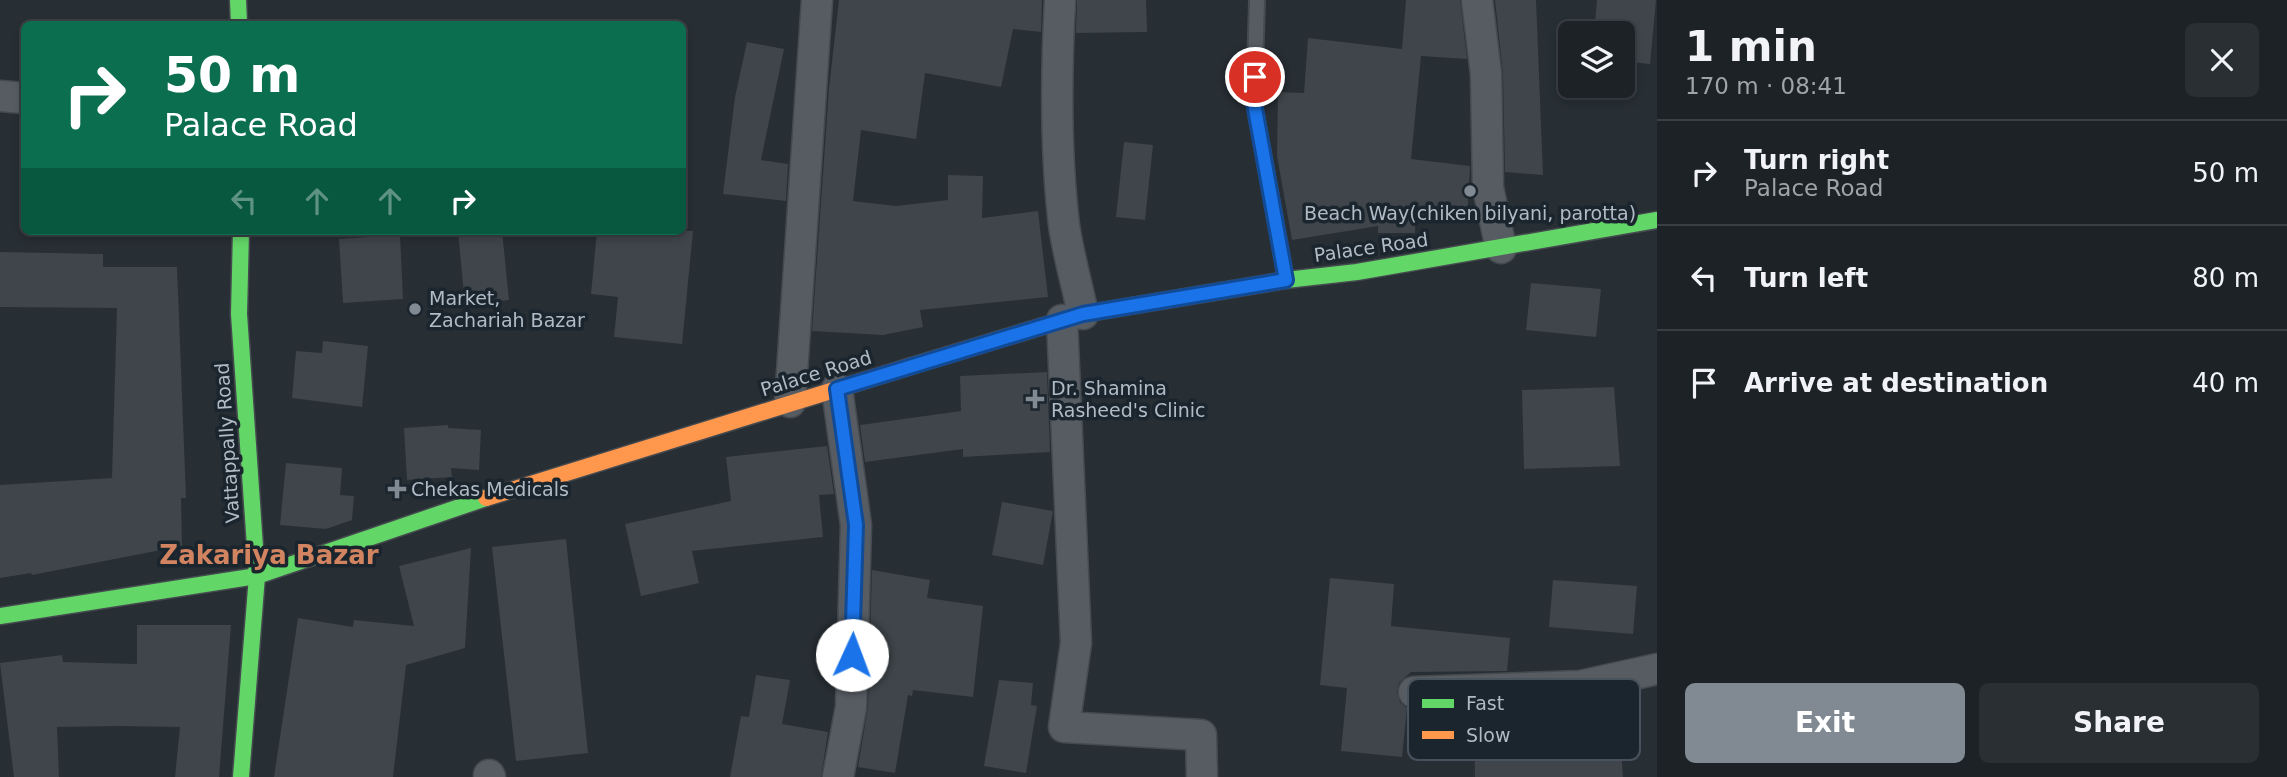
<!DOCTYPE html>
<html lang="en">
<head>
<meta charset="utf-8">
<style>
	:root { --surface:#1d2227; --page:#2a2f33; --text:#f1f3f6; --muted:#a0a4a7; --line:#3b3f44; --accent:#818a93 }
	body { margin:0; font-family:"DejaVu Sans",sans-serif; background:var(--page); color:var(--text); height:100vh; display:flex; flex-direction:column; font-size:26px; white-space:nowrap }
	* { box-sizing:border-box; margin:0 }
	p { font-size:23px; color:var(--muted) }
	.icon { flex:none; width:38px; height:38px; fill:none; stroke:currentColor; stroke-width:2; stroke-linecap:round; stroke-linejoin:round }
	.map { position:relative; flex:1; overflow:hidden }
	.drawer { display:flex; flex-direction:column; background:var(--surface); width:630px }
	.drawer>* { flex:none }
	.guide { position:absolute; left:21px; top:21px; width:665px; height:214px; border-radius:10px; box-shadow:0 4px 10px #0003,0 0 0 2px var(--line); background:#0b6e4f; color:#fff; overflow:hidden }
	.buttons { position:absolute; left:1558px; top:21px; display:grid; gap:14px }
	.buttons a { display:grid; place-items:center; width:77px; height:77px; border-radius:10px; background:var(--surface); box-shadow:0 4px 10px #0003,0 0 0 2px var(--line); font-size:35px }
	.pin { position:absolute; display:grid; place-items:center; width:60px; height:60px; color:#fff; margin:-30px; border:4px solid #fff; border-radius:50%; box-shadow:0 2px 7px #0007 }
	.me { position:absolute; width:77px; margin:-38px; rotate:2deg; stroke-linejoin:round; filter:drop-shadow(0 0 5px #0008) }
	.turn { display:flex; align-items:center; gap:24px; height:147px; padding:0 28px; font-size:32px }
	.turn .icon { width:91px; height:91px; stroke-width:2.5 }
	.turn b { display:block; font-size:49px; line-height:60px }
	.lanes { display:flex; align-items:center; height:66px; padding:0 28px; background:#0003; justify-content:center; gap:35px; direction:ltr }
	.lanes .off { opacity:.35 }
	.round { display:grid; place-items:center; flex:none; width:74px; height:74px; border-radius:10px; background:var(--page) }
	.head { display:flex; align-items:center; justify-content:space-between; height:119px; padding:0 28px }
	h1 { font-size:42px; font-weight:700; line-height:52px }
	.action { display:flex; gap:14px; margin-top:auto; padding:14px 28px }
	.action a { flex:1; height:80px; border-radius:10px; background:var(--accent); color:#fff; font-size:28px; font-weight:700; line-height:80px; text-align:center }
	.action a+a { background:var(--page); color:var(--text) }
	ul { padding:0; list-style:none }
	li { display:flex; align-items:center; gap:21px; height:105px; padding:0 28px; border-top:2px solid var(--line) }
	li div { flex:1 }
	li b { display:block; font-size:26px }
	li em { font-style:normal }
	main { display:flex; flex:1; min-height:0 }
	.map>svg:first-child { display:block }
</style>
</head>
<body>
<main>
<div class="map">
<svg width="1657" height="777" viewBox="0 0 1657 777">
	<rect width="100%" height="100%" fill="#272e34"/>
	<g fill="#3f454a">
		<polygon points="839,0 1042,0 1041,32 1013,29 1001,87 925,73 916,139 861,130 853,201 896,206 948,200 948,175 983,176 982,218 1038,211 1048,297 920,310 923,327 883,335 812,331 829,88"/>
		<polygon points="1077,0 1146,0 1147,32 1076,33"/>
		<polygon points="1406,0 1460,0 1467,59 1421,56 1411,159 1470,166 1467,220 1415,214 1415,233 1378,233 1378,226 1292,240 1277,156 1278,92 1304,93 1308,38 1402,49"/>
		<polygon points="1495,0 1536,0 1543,175 1505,172 1503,74"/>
		<polygon points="1597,0 1656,0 1650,64 1622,61 1622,33 1594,33"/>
		<polygon points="747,42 784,49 761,160 788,164 786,201 723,194 735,97"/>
		<polygon points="1124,142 1153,145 1145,220 1116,217"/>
		<polygon points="458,231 502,231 509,300 465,305"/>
		<polygon points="597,231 693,231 682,344 614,337 618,297 591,294"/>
		<polygon points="400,235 403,299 343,303 339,239"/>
		<polygon points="0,252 103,254 103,267 177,267 186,498 181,498 182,546 32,575 31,573 0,578 0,485 112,478 117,308 0,307"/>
		<polygon points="1531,283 1601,289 1596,337 1526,330"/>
		<polygon points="323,341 368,346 362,407 292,398 296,351 322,353"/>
		<polygon points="1047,372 1050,452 963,457 963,449 865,462 860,425 961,411 960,376"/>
		<polygon points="1614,387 1620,466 1524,469 1522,390"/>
		<polygon points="448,425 448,428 481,430 479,470 451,468 452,477 407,480 404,428"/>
		<polygon points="827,446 834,494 819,495 823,537 692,551 699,583 641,596 625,524 731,501 726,457"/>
		<polygon points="286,463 342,468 340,495 354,496 352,520 326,529 280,525"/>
		<polygon points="1002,502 1053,511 1043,565 992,555"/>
		<polygon points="566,539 588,753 516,761 492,547"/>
		<polygon points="471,548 465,648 406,665 393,777 274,777 298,618 353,627 354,620 414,626 399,566"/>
		<polygon points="872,570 930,580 927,598 983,606 973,697 913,690 912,696 908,695 895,773 858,767 868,707"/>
		<polygon points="1330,578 1394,584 1391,626 1510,638 1507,671 1411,672 1399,683 1397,692 1400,702 1407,708 1402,757 1341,751 1347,688 1320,685"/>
		<polygon points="1553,580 1637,586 1633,634 1549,627"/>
		<polygon points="137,625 231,625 219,777 175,777 180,727 118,726 57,727 59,777 14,777 0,663 62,655 63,662 137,664"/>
		<polygon points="756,675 790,680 782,724 828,732 821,777 730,777 741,716 749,717"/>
		<polygon points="999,680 1033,683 1031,705 1037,706 1026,773 984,766"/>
		<polygon points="1618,704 1623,777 1475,777 1474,707 1521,706 1521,710"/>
	</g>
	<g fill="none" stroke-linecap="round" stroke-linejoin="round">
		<defs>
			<polyline id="lane" points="1257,0 1254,103 1286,279"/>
			<g id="street">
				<path d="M1060,0c-4,75 -5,150 4,225 4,29 13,59 19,89"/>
				<polyline points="1477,0 1486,74 1488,188 1501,248"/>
				<polyline points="0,96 24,98"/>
				<polyline points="1062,320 1076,643 1064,727 1201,735 1202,777"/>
				<polyline points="837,389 856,525 851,707 838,777"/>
				<polyline points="790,402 817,0"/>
				<polyline points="1414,692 1580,686 1657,669"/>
				<polyline points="489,775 490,777"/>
			</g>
			<g id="fast">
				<polyline points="238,0 239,24"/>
				<polyline points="241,231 239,314 257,576 241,777"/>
				<polyline points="908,367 1083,314 1286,280 1357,272 1657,220"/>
				<polyline points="0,616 257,576 486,498"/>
			</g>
			<polyline id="slow" points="486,498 908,367"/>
		</defs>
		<use href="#lane" stroke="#454a4f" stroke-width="18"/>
		<use href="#street" stroke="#454a4f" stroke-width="33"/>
		<use href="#fast" stroke="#454a4f" stroke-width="19"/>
		<use href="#slow" stroke="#454a4f" stroke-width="19"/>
		<use href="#lane" stroke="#575c63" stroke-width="14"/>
		<use href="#street" stroke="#575c63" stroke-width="30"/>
		<use href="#fast" stroke="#63d668" stroke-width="16"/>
		<use href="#slow" stroke="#ff974d" stroke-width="16"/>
	</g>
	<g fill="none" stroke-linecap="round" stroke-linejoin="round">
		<defs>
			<polyline id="route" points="852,655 856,525 837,389 1083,314 1286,280 1254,103 1255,77"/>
		</defs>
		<use href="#route" stroke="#114b97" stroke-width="18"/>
		<use href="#route" stroke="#1a73e8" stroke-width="12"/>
	</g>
	<g fill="#818a93" stroke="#1b252e" stroke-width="2.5">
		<circle cx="1470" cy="191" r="7"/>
		<circle cx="415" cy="309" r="7"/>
		<path d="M1031.5 388.5h7v7h7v7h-7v7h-7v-7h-7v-7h7z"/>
		<path d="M393.5 478.5h7v7h7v7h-7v7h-7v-7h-7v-7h7z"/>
	</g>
	<g text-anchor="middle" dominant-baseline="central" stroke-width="7" stroke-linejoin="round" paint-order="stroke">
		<g font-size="19" fill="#b1bbc6" stroke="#1b252e" text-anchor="start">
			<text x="1470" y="213" text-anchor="middle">Beach Way(chiken bilyani, parotta)</text>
			<text x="429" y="298">Market,<tspan x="429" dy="22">Zachariah Bazar</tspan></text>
			<text x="1051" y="388">Dr. Shamina<tspan x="1051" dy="22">Rasheed's Clinic</tspan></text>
			<text x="411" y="489">Chekas Medicals</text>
		</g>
		<g font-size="19" fill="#b1bbc6" stroke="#1b252e">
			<text transform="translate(1371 247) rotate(-8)">Palace Road</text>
			<text transform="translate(816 373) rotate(-17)">Palace Road</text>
			<text transform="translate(227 443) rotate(-94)">Vattappally Road</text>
		</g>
		<g font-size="26" font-weight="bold" fill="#d28460" stroke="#1b252e">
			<text x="269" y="555">Zakariya Bazar</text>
		</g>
	</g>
	<rect x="1408" y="679" width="232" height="81" rx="10" fill="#1b252e" stroke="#48525c" stroke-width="2"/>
	<rect x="1422" y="699" width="32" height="9" fill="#63d668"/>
	<rect x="1422" y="731" width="32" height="8" fill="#ff974d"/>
	<g font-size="19" fill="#b1bbc6">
		<text x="1466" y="710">Fast</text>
		<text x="1466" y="742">Slow</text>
	</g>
</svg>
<div class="buttons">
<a><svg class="icon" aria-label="layers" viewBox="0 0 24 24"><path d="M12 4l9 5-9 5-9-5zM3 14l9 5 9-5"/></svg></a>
</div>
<div class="pin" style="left:1255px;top:77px;background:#d93025"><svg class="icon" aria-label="arrive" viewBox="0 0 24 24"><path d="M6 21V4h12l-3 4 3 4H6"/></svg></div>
<svg class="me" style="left:852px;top:655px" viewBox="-20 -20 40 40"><circle r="19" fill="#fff"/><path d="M0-13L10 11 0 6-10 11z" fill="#1a73e8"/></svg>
<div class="guide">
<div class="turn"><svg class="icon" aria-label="right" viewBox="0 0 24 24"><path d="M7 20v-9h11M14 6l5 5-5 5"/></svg><div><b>50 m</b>Palace Road</div></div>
<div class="lanes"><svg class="icon off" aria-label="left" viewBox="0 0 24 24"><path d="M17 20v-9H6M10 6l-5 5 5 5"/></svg><svg class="icon off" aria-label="ahead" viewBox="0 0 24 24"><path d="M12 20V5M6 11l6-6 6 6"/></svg><svg class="icon off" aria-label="ahead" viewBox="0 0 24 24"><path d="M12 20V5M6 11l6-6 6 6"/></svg><svg class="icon" aria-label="right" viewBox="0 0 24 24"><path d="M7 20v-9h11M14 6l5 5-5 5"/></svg></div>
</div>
</div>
<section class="drawer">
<div class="head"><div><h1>1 min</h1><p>170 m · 08:41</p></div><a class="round"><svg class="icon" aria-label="close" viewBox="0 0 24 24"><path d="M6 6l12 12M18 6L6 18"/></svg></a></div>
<ul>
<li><svg class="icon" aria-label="right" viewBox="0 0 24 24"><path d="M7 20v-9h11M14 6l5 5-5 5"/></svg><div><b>Turn right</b><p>Palace Road</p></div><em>50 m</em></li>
<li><svg class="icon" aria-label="left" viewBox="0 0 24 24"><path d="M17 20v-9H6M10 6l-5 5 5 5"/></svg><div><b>Turn left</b></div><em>80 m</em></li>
<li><svg class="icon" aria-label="arrive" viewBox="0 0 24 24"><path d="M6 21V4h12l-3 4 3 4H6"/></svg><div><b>Arrive at destination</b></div><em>40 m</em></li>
</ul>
<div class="action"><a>Exit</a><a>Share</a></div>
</section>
</main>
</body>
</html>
